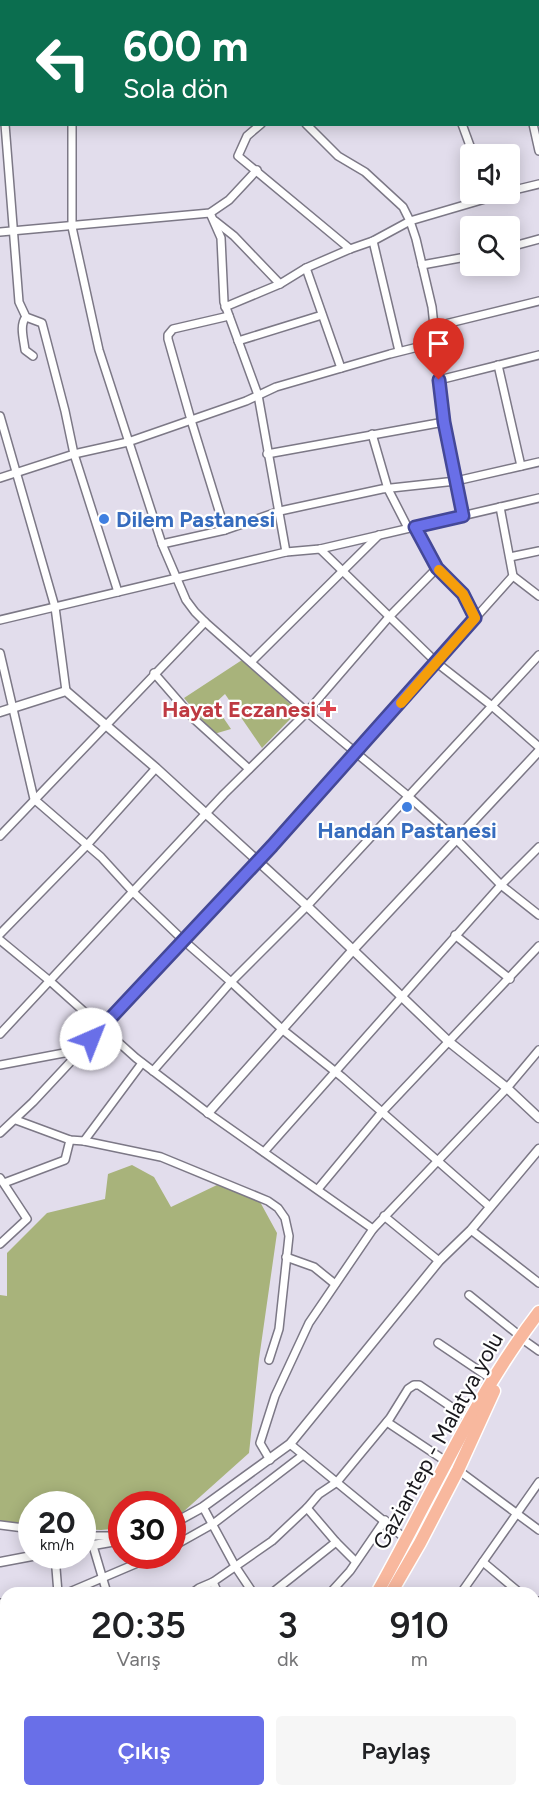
<!DOCTYPE html>
<html lang="tr">
<head>
<meta charset="utf-8">
<style>
	:root { --surface:#fff; --page:#f6f6f6; --text:#202124; --muted:#757577; --accent:#696fe8 }
	body { margin:0; font-family:Figtree,sans-serif; background:var(--page); color:var(--text); height:100vh; display:flex; flex-direction:column; font-size:22px; white-space:nowrap }
	* { box-sizing:border-box; margin:0 }
	p { font-size:20px; color:var(--muted) }
	.icon { flex:none; width:33px; height:33px; fill:none; stroke:currentColor; stroke-width:2; stroke-linecap:round; stroke-linejoin:round }
	.map { position:relative; flex:1; overflow:hidden }
	.details { position:absolute; left:0px; top:1587px; width:540px; height:210px; display:flex; flex-direction:column; background:var(--surface); border-radius:18px 18px 0 0; box-shadow:0 3px 15px #0003 }
	.details>* { flex:none }
	.guide { position:absolute; left:0px; top:0px; width:540px; height:126px; box-shadow:0 3px 15px #0003; background:#0b6e4f; color:#fff; overflow:hidden }
	.fabs { position:absolute; left:460px; top:144px; display:grid; gap:12px }
	.fabs a { display:grid; place-items:center; width:60px; height:60px; border-radius:6px; background:var(--surface); box-shadow:0 3px 15px #0003; font-size:30px }
	.speed { position:absolute; left:18px; top:1491px; display:flex; gap:12px; font-size:30px; font-weight:700; text-align:center }
	.speed>* { display:grid; place-content:center; width:78px; height:78px; border-radius:50%; background:var(--surface); box-shadow:0 3px 15px #0003; line-height:1 }
	.speed small { font-size:15px; font-weight:400 }
	.speed .limit { border:9px solid #d22; background:#fff; color:#111 }
	.pin { position:absolute; display:grid; place-items:center; width:51px; height:51px; color:#fff; margin:-62px -26px; border-radius:50% 50% 50% 0; rotate:-45deg; box-shadow:0 0 6px #0007 }
	.pin .icon { rotate:45deg }
	.me { position:absolute; width:66px; margin:-33px; rotate:44deg; stroke-linejoin:round; filter:drop-shadow(0 0 4px #0008) }
	.turn { display:flex; align-items:center; gap:21px; height:126px; padding:0 24px; font-size:27px }
	.turn .icon { width:78px; height:78px; stroke-width:2.5 }
	.turn b { display:block; font-size:42px; line-height:51px }
	.eta { display:flex; justify-content:space-evenly; align-items:center; height:102px; text-align:center }
	.eta b { font-size:36px; font-weight:600; line-height:42px }
	.action { display:flex; gap:12px; margin-top:auto; padding:12px 24px }
	.action a { flex:1; height:69px; border-radius:6px; background:var(--accent); color:#fff; font-size:24px; font-weight:600; line-height:69px; text-align:center }
	.action a+a { background:var(--page); color:var(--text) }
	.map>svg:first-child { display:block }
</style>
</head>
<body>
<div class="map">
<svg width="539" height="1797" viewBox="0 0 539 1797">
	<rect width="100%" height="100%" fill="#e2ddec"/>
	<g fill="#a8b37b">
		<polygon points="242,660 298,711 262,748 225,694 214,704 231,729 214,734 184,698"/>
		<polygon points="132,1165 154,1177 171,1207 217,1185 259,1200 277,1233 259,1359 249,1453 173,1521 172,1504 122,1504 121,1528 101,1530 83,1529 82,1504 32,1504 31,1525 13,1523 0,1528 0,1295 7,1296 7,1253 47,1213 105,1199 108,1174"/>
	</g>
	<g fill="none" stroke-linecap="round" stroke-linejoin="round">
		<defs>
			<g id="minor">
				<polyline points="44,0 45,2"/>
				<polyline points="538,7 539,7"/>
				<polyline points="538,68 539,68"/>
				<polyline points="0,90 2,95"/>
				<polyline points="5,124 19,302 26,317 42,323 65,411 74,454 118,592"/>
				<polyline points="72,124 72,227 99,350 162,544 186,600 195,612 205,622 307,712 408,796 456,839 501,885 539,915"/>
				<polyline points="261,124 247,136 238,156 350,249"/>
				<polyline points="306,124 338,156 365,172 403,207 410,221 416,239 432,307 444,422 463,516"/>
				<polyline points="462,124 473,154"/>
				<polyline points="533,124 539,151"/>
				<polyline points="510,191 539,184"/>
				<polyline points="210,213 221,238 224,302 258,395 286,552"/>
				<polyline points="215,221 234,236 280,284"/>
				<polyline points="0,232 210,213 229,200 257,170"/>
				<polyline points="373,241 399,351"/>
				<polyline points="510,247 539,239"/>
				<polyline points="422,265 471,256"/>
				<polyline points="306,268 341,368"/>
				<polyline points="225,307 280,284 306,268 350,249 373,241 410,221 502,194"/>
				<path d="M26,317c-7,8 -2,23 -1,33l8,6"/>
				<polyline points="433,327 539,301"/>
				<polyline points="238,341 322,315"/>
				<polyline points="498,365 521,466"/>
				<polyline points="439,380 539,355"/>
				<polyline points="0,416 55,607 66,691"/>
				<polyline points="372,434 388,489 408,528"/>
				<polyline points="267,454 444,422"/>
				<polyline points="0,478 74,454 128,442 246,401 276,387 390,354 434,343"/>
				<polyline points="500,507 513,576 539,596"/>
				<polyline points="415,527 437,568 463,594 475,618"/>
				<polyline points="225,530 191,420 168,339 168,335 173,329 229,316"/>
				<polyline points="162,544 225,530 280,511 382,489 456,481 539,462"/>
				<polyline points="320,549 437,663 492,706 539,747"/>
				<polyline points="510,557 539,551"/>
				<polyline points="0,620 286,552 320,549 539,498"/>
				<polyline points="0,653 34,799 101,857 133,892 183,940 231,982 283,1030 342,1077 489,1206"/>
				<polyline points="251,662 379,535"/>
				<polyline points="154,673 194,719 249,769"/>
				<polyline points="0,836 205,622"/>
				<polyline points="0,934 87,845 156,768"/>
				<polyline points="455,935 510,979"/>
				<polyline points="0,940 51,982 136,1058 208,1113 373,1229"/>
				<polyline points="0,1034 224,794 307,712 389,617 437,568"/>
				<polyline points="0,1065 80,1050"/>
				<polyline points="153,1071 231,982 307,906 539,655"/>
				<polyline points="16,1120 70,1140 84,1141 161,1157 268,1201 278,1208 285,1218 289,1236 279,1329 269,1360"/>
				<polyline points="0,1133 33,1102 258,861 513,576"/>
				<polyline points="84,1141 142,1063"/>
				<polyline points="264,1152 501,885 539,847"/>
				<polyline points="0,1178 27,1219 0,1244"/>
				<polyline points="4,1183 65,1160 70,1140"/>
				<polyline points="318,1189 382,1112 539,946"/>
				<polyline points="384,1216 439,1261"/>
				<polyline points="471,1230 539,1283"/>
				<polyline points="286,1257 314,1267 335,1284"/>
				<polyline points="469,1295 520,1336"/>
				<polyline points="525,1341 539,1351"/>
				<polyline points="438,1343 493,1380"/>
				<polyline points="387,1422 447,1462"/>
				<polyline points="290,1444 407,1540"/>
				<polyline points="270,1460 260,1443 275,1396 309,1323 373,1229 507,1088 539,1050"/>
				<polyline points="458,1470 539,1530"/>
				<polyline points="203,1507 235,1566 253,1593"/>
				<polyline points="307,1508 336,1542 355,1561"/>
				<polyline points="0,1525 32,1529"/>
				<polyline points="82,1536 122,1536"/>
				<polyline points="93,1546 107,1593"/>
				<polyline points="172,1547 213,1524 303,1455"/>
				<polyline points="55,1556 58,1593"/>
				<polyline points="483,1562 520,1593"/>
				<polyline points="213,1582 218,1593"/>
				<polyline points="67,1593 154,1556"/>
				<polyline points="192,1593 199,1588 213,1582 272,1541 307,1508 319,1494 337,1482 390,1418 408,1389 414,1385 419,1385 469,1419"/>
				<polyline points="272,1593 336,1542"/>
				<polyline points="330,1593 350,1571 385,1520"/>
				<polyline points="461,1593 539,1482"/>
				<polyline points="0,1603 6,1603"/>
				<polyline points="534,1608 539,1601"/>
				<polyline points="0,1655 6,1654"/>
				<polyline points="0,1688 6,1707"/>
				<polyline points="0,1716 6,1715"/>
				<polyline points="534,1720 539,1713"/>
				<polyline points="534,1727 539,1729"/>
				<polyline points="0,1766 6,1764"/>
				<polyline points="534,1771 539,1764"/>
				<polyline points="27,1791 28,1797"/>
				<polyline points="268,1791 272,1797"/>
				<polyline points="432,1791 439,1797"/>
				<polyline points="246,1797 254,1791"/>
				<polyline points="291,1797 298,1791"/>
				<polyline points="388,1797 393,1791"/>
				<polyline points="452,1797 457,1791"/>
				<polyline points="515,1797 520,1791"/>
			</g>
			<g id="tertiary">
				<polyline points="0,712 66,691 156,768 307,906 448,1041 507,1088 539,1118"/>
				<polyline points="208,1113 352,951 539,751"/>
				<polyline points="172,1524 203,1507 290,1444 439,1261 471,1230 539,1149"/>
				<polyline points="82,1547 122,1540"/>
				<polyline points="0,1562 32,1556"/>
			</g>
			<g id="trunk">
				<path d="M377,1593c53,-94 96,-195 162,-281"/>
				<polyline points="391,1593 420,1543 458,1470 494,1391"/>
				<polyline points="121,1797 131,1791"/>
				<polyline points="141,1797 151,1791"/>
			</g>
		</defs>
		<use href="#minor" stroke="#7c7886" stroke-width="10"/>
		<use href="#tertiary" stroke="#7c7886" stroke-width="11"/>
		<use href="#trunk" stroke="#fff" stroke-width="15"/>
		<use href="#minor" stroke="#fff" stroke-width="7"/>
		<use href="#tertiary" stroke="#fff" stroke-width="8"/>
		<use href="#trunk" stroke="#f8b89e" stroke-width="12"/>
	</g>
	<g fill="none" stroke-linecap="round" stroke-linejoin="round">
		<defs>
			<polyline id="route" points="91,1039 272,846 475,618 463,594 437,568 415,527 463,516 444,422 439,380"/>
		</defs>
		<use href="#route" stroke="#444897" stroke-width="15"/>
		<use href="#route" stroke="#696fe8" stroke-width="10"/>
		<polyline stroke="#f59e0b" stroke-width="10" points="401,703 475,618 463,594 439,570"/>
	</g>
	<g fill="#3f7fe0" stroke="#fff" stroke-width="2">
		<circle cx="104" cy="519" r="6"/>
		<circle cx="407" cy="807" r="6"/>
	</g>
	<path fill="#e0444e" stroke="#fff" stroke-width="2" d="M325 700h6v6h6v6h-6v6h-6v-6h-6v-6h6z"/>
	<g text-anchor="middle" dominant-baseline="central" stroke-width="4.5" stroke-linejoin="round" paint-order="stroke">
		<g font-size="22" font-weight="bold" fill="#366cbe" stroke="#fff" text-anchor="start">
			<text x="116" y="519">Dilem Pastanesi</text>
			<text x="407" y="830" text-anchor="middle">Handan Pastanesi</text>
		</g>
		<g font-size="22" font-weight="bold" fill="#be3a42" stroke="#fff" text-anchor="end">
			<text x="316" y="709">Hayat Eczanesi</text>
		</g>
		<g font-size="22" fill="#19181d" stroke="#fff">
			<text transform="translate(438 1441) rotate(-61)">Gaziantep - Malatya yolu</text>
		</g>
	</g>
</svg>
<div class="fabs">
<a><svg class="icon" aria-label="sound" viewBox="0 0 24 24"><path d="M4 9h4l5-4v14l-5-4H4zM17 9q2 3 0 6"/></svg></a>
<a><svg class="icon" aria-label="search" viewBox="0 0 24 24"><circle cx="10" cy="10" r="6"/><path d="M15 15l6 6"/></svg></a>
</div>
<div class="speed"><div>20<small>km/h</small></div><div class="limit">30</div></div>
<div class="pin" style="left:439px;top:380px;background:#d93025"><svg class="icon" aria-label="arrive" viewBox="0 0 24 24"><path d="M6 21V4h12l-3 4 3 4H6"/></svg></div>
<svg class="me" style="left:91px;top:1039px" viewBox="-20 -20 40 40"><circle r="19" fill="#fff"/><path d="M0-13L10 11 0 6-10 11z" fill="#696fe8"/></svg>
<div class="guide">
<div class="turn"><svg class="icon" aria-label="left" viewBox="0 0 24 24"><path d="M17 20v-9H6M10 6l-5 5 5 5"/></svg><div><b>600 m</b>Sola dön</div></div>
</div>
<section class="details">
<div class="eta">
<div><b>20:35</b><p>Varış</p></div>
<div><b>3</b><p>dk</p></div>
<div><b>910</b><p>m</p></div>
</div>
<div class="action"><a>Çıkış</a><a>Paylaş</a></div>
</section>
</div>
</body>
</html>
